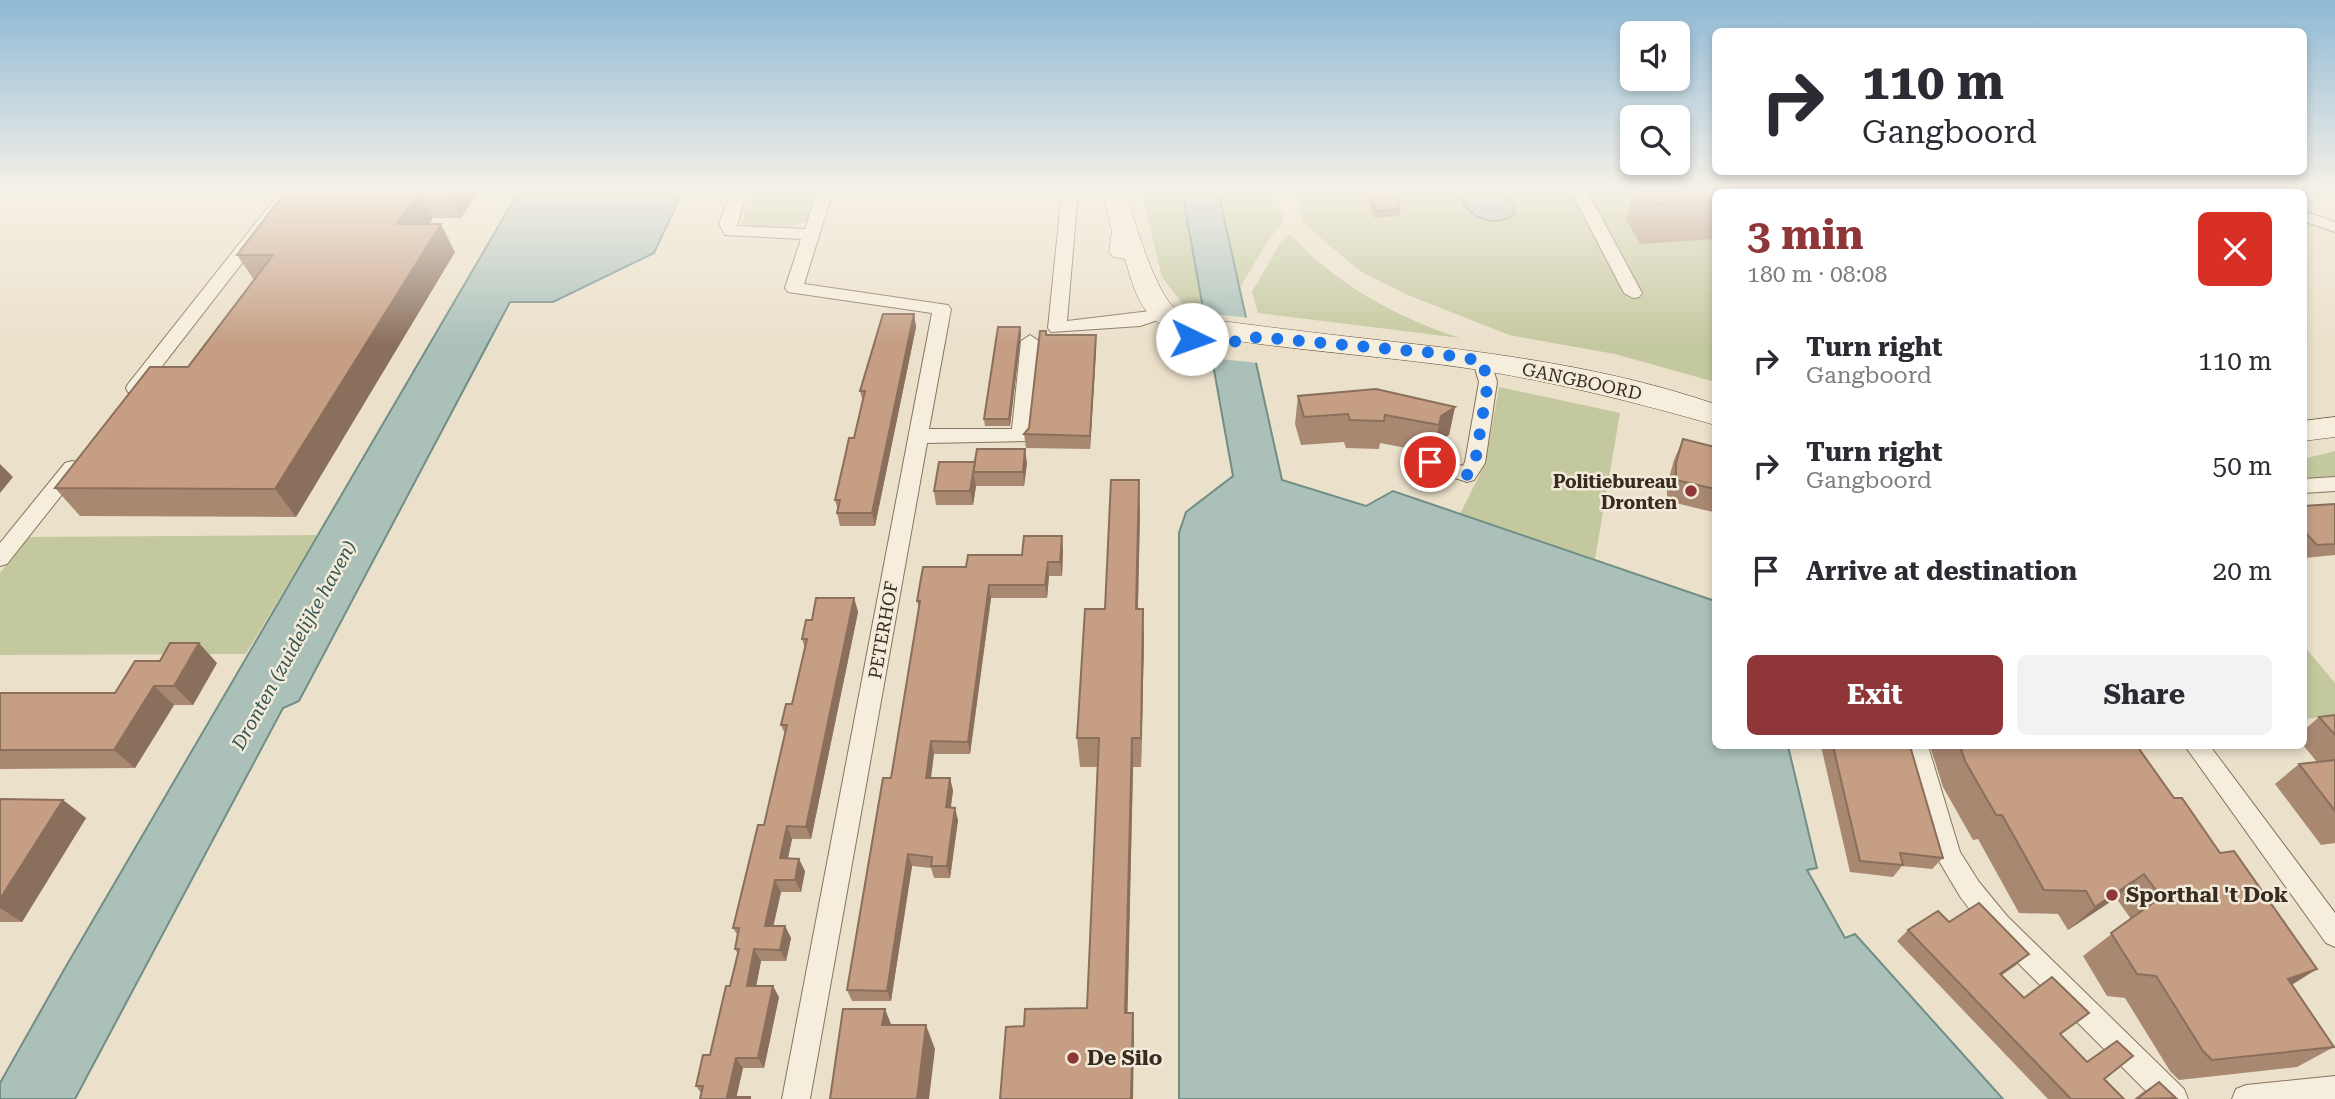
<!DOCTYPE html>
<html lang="en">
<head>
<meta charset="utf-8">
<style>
	:root { --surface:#fff; --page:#f2f2f3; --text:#2b2b33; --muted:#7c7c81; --accent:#8f3638 }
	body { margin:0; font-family:"Roboto Serif",serif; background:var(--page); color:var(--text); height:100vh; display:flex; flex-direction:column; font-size:26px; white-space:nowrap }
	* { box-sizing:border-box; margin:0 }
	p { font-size:23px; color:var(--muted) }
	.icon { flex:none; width:38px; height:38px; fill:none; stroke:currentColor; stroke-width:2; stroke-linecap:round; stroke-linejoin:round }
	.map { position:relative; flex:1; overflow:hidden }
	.drawer { position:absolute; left:1712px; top:189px; width:595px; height:560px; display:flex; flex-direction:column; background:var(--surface); border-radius:10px; box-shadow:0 4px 10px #0003 }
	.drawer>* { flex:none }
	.top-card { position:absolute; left:1712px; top:28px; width:595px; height:147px; border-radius:10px; box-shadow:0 4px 10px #0003; background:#fff; color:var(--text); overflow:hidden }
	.buttons { position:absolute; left:1620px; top:21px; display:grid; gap:14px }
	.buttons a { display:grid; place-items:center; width:70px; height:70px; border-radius:10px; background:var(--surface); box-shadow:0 4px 10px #0003; font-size:35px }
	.pin { position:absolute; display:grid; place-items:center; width:60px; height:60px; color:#fff; margin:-30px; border:4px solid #fff; border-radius:50%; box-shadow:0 2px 7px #0007 }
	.me { position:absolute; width:77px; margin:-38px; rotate:93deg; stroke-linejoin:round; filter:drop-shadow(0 0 5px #0008) }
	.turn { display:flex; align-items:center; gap:24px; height:147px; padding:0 35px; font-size:32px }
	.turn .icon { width:91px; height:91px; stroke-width:2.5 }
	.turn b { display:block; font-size:49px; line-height:60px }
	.round { display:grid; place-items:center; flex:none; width:74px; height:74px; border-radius:10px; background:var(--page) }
	.overview { display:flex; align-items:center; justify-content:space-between; height:119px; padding:0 35px }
	h1 { font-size:42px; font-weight:700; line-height:52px; color:var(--accent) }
	.action { display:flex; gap:14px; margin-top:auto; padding:14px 35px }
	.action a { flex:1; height:80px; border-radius:10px; background:var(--accent); color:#fff; font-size:28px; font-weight:700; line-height:80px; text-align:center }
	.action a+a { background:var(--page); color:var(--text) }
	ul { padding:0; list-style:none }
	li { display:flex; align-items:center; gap:21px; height:105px; padding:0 35px }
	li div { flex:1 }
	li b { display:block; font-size:26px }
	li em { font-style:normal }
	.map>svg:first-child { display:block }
</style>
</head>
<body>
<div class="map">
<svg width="2335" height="1099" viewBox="0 0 2335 1099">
	<rect width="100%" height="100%" fill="#ebe0ca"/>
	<g fill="#c4c89f">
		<path d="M751,191h62l-6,30c-20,8 -45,12 -65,2z"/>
		<polygon points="1141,191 1182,191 1206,313 1184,306 1162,277"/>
		<polygon points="1218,191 1275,191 1284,223 1271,236 1240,287"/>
		<polygon points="1294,191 1829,191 1830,192 1715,192 1715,382 1615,354 1509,335 1408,295 1363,273 1326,243 1303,222"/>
		<path d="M1290,234c45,50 106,83 170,104l-202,-25 -6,-21 28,-49z"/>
		<polygon points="1499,387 1620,413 1595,559 1460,514 1485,464"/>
		<polygon points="2335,451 2335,476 2303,479 2303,459"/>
		<polygon points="317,535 246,654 0,655 0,573 28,537"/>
		<polygon points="2303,645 2335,683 2335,716 2303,719"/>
	</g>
	<g fill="#aac0b9" stroke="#718e86" stroke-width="2">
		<polygon points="519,191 683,191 654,253 553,302 510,302 299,701 283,708 75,1099 0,1099 0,1083 65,968"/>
		<polygon points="1182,191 1218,191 1282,480 1366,506 1393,491 1715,601 1715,746 1788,746 1817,868 1807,870 1845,938 1855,934 2003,1099 1179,1099 1179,533 1186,512 1233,476"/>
		<path d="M1467,193l40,3 8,10 -2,10c-19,10 -36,4 -49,-11l-1,-9z"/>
	</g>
	<polygon fill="#ebe0ca" points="1202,313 1251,318 1259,363 1210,358"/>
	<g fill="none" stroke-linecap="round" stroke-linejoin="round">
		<defs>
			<g id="street">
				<polygon points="281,191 298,191 142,392 128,392 126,388 128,384"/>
				<polygon points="731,191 747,191 737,226 805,229 817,191 833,191 804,284 948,305 951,309 929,429 1012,429 1021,341 1030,335 1039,341 1028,441 927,443 810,1099 782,1099 932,313 788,292 785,288 801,239 725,235 719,224"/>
				<polygon points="1062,191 1078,191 1067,321 1167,309 1170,313 1167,317 1140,326 1051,332 1048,328"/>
				<polygon points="1571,191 1587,191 1642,293 1639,297 1633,298 1624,293"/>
				<polygon points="1837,191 1853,191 1854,192 1838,192"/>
				<polygon points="2303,211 2335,222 2335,232 2303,221"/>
				<polygon points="1482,355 1491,361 1497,382 1485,463 1474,480 1467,482 1423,467 1420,462 1430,455 1463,466 1465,462 1479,382 1473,361"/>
				<polygon points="72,461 79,463 82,468 79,473 7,564 0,566 0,543 65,463"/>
				<polygon points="2335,477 2335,491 2303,493 2303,479"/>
				<polygon points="1904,746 1928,746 1960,852 1979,882 2007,916 2184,1089 2188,1099 2154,1099 1989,934 1961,898 1936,856"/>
				<polygon points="2185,746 2210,746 2335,913 2335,947 2326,943"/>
				<polygon points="2335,1076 2335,1099 2232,1099 2236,1089 2246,1085"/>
			</g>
			<g id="secondary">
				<path d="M1102,191h24c7,27 30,106 52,120 15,9 34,9 51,11 53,7 105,13 158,19 110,12 223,27 328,63v21c-80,-23 -160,-43 -242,-56 -81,-12 -162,-17 -242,-29 -23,-4 -51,-4 -72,-17 -21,-14 -27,-41 -34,-64l-12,-2 -4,-5 3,-21z"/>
				<polygon points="2335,417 2335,437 2303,441 2303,421"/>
			</g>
		</defs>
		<use href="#street" stroke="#867360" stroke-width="2"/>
		<use href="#secondary" stroke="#685543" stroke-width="1"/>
		<use href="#street" fill="#f6eedd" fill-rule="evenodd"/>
		<use href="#secondary" fill="#f6eedd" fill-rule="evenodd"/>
	</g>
	<g fill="#a98872">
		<polygon points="286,191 478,191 461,218 433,218 429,224 455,252 296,517 80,516 55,488 188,367 254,280 237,255"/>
		<polygon points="1365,191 1393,191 1400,209 1399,216 1374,218"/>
		<polygon points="1635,191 1742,191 1715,192 1715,239 1640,244 1626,219"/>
		<polygon points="1879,191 2335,191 2333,194 2303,196 2303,192 1880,192"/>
		<polygon points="914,314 916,327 875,526 840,526 837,513 838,510 835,500 854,438 863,402 860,391"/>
		<polygon points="1020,327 1021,334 1010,426 985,426 984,419"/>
		<polygon points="1047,335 1096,349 1090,449 1026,448 1024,434 1029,428"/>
		<polygon points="1298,396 1455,407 1449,435 1435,444 1433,453 1380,443 1379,449 1346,448 1344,442 1301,445 1295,424"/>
		<polygon points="1683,439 1715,447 1715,507 1713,512 1667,501 1667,485 1674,460"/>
		<polygon points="939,462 1027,463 1024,486 976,486 973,505 936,505 934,491"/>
		<polygon points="2335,504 2335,555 2304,558 2303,557 2303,506"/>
		<polygon points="1140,512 1138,609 1144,640 1141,767 1133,767 1127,1013 1134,1037 1024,1026 1087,1008 1097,767 1080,767 1077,738 1105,609"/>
		<polygon points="1063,550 1062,576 1049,576 1047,598 991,598 970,754 934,754 931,778 953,790 951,807 958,820 950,878 934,878 931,868 912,866 891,1001 852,1001 847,990 891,778 919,609 917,601 966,567 1022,555"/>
		<polygon points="854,598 858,612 811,839 792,839 788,858 805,871 801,892 781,892 773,926 785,926 791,938 786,961 761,961 756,986 779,997 764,1068 743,1068 736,1097 751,1099 701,1093 696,1086 710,1055 738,954 735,949 738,936 733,928 764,825 785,734 781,725 792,704 805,648 802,639 812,620"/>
		<polygon points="217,663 193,705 174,705 135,768 0,769 0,693 115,693"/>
		<polygon points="2335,715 2335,843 2321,845 2275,784 2299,764 2317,762 2303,745 2303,731 2319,717"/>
		<polygon points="1821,746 1910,746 1943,858 1932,869 1902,866 1893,877 1850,872"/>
		<polygon points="1930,746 2137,746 2292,985 2334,1047 2297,1067 2179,1080 2170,1071 2125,998 2107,996 2083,956 2131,919 2116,898 2068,930 2058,914 2019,913 1978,839 1973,840 1943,787"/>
		<polygon points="0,799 63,800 86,818 22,922 0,922"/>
		<polygon points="1949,922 2016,965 2002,975 2087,1062 2117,1041 2104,1079 2124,1099 2048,1099 1897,941 1908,930"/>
		<polygon points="2159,1082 2175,1099 2134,1099 2143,1092"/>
	</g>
	<g fill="#8a6f5c">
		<polygon points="419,191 433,218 412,252 397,224"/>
		<polygon points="449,191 478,191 461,218"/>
		<polygon points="441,224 455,252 296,517 275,489"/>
		<polygon points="914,314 916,327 875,526 872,513"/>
		<polygon points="1020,327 1021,334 1010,426 1009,419"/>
		<polygon points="1096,335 1096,349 1090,449 1090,436"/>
		<polygon points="1455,407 1449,435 1435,444 1441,416"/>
		<polygon points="1025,449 1027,463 1024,486 1023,472"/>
		<polygon points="975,462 973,472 976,486 973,505 970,491"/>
		<polygon points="0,464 13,477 0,493"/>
		<polygon points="1139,480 1140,512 1137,640 1136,609"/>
		<polygon points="1062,536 1063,550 1062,576 1060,562"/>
		<polygon points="1048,562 1049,576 1047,598 1045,585"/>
		<polygon points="989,585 991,598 970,754 968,742"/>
		<polygon points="854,598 858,612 811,839 806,827"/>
		<polygon points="1143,609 1144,640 1141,767 1141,738"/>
		<polygon points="199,643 217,663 193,705 174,686"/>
		<polygon points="154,686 174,705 135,768 114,750"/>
		<polygon points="1132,738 1133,767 1127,1037 1125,1013"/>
		<polygon points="931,741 934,754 929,790 926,778"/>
		<polygon points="950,778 953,790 949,819 946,807"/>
		<polygon points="63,800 86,818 22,922 0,908 0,899"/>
		<polygon points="955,808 958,820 950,878 947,866"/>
		<polygon points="787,826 792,839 785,871 780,858"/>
		<polygon points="908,854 912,866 891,1001 887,991"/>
		<polygon points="799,859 805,871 801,892 795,880"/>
		<polygon points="2144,874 2116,898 2068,930 2095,907"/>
		<polygon points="775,880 781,892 771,937 765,926"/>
		<polygon points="785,926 791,938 786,961 780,950"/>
		<polygon points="754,949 761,961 754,997 747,986"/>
		<polygon points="2029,954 2016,965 1988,984 2000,974"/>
		<polygon points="2317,969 2282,991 2288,979"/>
		<polygon points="773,986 779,997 764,1068 758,1058"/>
		<polygon points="885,1009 895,1034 882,1025"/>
		<polygon points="1133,1013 1134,1037 1133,1099 1131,1099"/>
		<polygon points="926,1025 935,1049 929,1099 917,1099"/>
		<polygon points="736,1058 743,1068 736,1099 727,1097"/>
	</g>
	<g fill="#c59e84" stroke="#8a6f5c" stroke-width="2">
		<polygon points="286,191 419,191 397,224 441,224 275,489 55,488 150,367 188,367 273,255 237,255"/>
		<polygon points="1369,191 1393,191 1400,209 1375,211"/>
		<polygon points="1645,191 1742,191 1743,192 1715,192 1715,200 1653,204"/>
		<polygon points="883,314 914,314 872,513 837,513 840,500 835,500 846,452 849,438 854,438 865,391 860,391"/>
		<polygon points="998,327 1020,327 1009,419 984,419"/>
		<polygon points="1040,331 1046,331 1046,335 1096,335 1090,436 1024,434 1029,428"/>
		<polygon points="1376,389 1455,407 1441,416 1439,425 1385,415 1384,421 1350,420 1348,414 1304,417 1298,396"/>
		<polygon points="1683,439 1715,447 1715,489 1676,480 1676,463"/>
		<polygon points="977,449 1025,449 1023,472 973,472"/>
		<polygon points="939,462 975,462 970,491 934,491"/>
		<polygon points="1111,480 1139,480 1136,609 1143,609 1141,738 1132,738 1125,1013 1133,1013 1131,1099 1000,1099 1006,1027 1024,1026 1025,1009 1087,1008 1099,738 1077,738 1085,609 1105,609"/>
		<polygon points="2335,504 2335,544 2317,545 2303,530 2303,506"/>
		<polygon points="1024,536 1062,536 1060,562 1048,562 1045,585 989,585 968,742 931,741 926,778 950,778 946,807 955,808 947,866 931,866 932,857 908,854 887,991 847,990 883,778 891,778 920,601 917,601 923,567 966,567 968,555 1022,555"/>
		<polygon points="816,598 854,598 806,827 787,826 780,858 799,859 795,880 775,880 765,926 785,926 780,950 754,949 747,986 773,986 758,1058 736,1058 727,1097 750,1097 750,1099 700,1099 703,1086 696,1086 703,1055 710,1055 726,986 730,986 739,949 735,949 739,928 733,928 758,825 764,825 787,725 781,725 786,704 792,704 807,639 802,639 806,620 812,620"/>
		<polygon points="170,643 199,643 174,686 154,686 114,750 0,750 0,693 115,693 135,661 160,661"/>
		<polygon points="2335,715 2335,735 2319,717"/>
		<polygon points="1833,746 1910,746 1943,858 1900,853 1903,865 1860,861"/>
		<polygon points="1960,746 2137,746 2174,798 2182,798 2220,853 2234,851 2317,969 2288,979 2334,1047 2212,1060 2203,1051 2156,976 2137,974 2111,933 2161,897 2144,874 2095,907 2086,891 2044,890 2002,815 1996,815 1965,761"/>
		<polygon points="2335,760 2335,811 2299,764"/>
		<polygon points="0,799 63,800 0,899"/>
		<polygon points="1979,903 2029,954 2000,974 2024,998 2052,977 2089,1013 2060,1034 2087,1062 2117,1041 2133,1056 2104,1079 2124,1099 2071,1099 1908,930 1938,911 1949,922"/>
		<polygon points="843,1009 885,1009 882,1025 926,1025 917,1099 830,1099"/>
		<polygon points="2159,1082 2176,1098 2137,1099"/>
	</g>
	<linearGradient id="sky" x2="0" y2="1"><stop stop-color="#8fb9d5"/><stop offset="0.55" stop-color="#f6f1e7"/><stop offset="1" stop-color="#f6f1e7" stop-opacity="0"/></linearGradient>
	<rect width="2335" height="345" fill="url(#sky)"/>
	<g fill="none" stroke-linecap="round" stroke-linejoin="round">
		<polyline stroke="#1a73e8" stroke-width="12" stroke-dasharray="0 21.6" points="1192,339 1244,342 1257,337 1435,353 1482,361 1488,382 1475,463 1467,475 1430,462"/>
	</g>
	<g fill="#8f3638" stroke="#f3ebd9" stroke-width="2.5">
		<circle cx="1691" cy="491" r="7"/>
		<circle cx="2112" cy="895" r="7"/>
		<circle cx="1073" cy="1058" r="7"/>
	</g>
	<g text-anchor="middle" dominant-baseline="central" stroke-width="5" stroke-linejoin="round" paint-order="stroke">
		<g font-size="18" fill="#382c22" stroke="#f3ebd9">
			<text transform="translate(1582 381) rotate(12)">GANGBOORD</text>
			<text transform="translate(883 630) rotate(-80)">PETERHOF</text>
		</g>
		<g font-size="18" font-weight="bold" fill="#382c22" stroke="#f3ebd9" text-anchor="end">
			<text x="1677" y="481">Politiebureau<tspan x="1677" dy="21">Dronten</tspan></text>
		</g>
		<g font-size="19" font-style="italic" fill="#335653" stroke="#f3ebd9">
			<text transform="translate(294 645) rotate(-61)">Dronten (zuidelijke haven)</text>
		</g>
		<g font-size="21" font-weight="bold" fill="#382c22" stroke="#f3ebd9" text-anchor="start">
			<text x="2126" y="895">Sporthal 't Dok</text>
			<text x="1087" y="1058">De Silo</text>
		</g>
	</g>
</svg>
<div class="buttons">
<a><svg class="icon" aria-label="sound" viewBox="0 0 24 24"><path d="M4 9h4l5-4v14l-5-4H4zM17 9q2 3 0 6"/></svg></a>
<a><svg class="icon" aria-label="search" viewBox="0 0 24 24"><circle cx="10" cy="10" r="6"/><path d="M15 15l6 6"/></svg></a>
</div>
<div class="pin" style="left:1430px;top:462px;background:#d93025"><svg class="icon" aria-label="arrive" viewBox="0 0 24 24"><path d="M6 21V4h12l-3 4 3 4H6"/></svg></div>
<svg class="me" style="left:1192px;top:339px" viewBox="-20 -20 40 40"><circle r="19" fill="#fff"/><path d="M0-13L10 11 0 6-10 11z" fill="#1a73e8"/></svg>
<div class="top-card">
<div class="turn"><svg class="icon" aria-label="right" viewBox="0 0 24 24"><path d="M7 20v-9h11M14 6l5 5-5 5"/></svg><div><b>110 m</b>Gangboord</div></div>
</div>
<section class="drawer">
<div class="overview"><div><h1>3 min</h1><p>180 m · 08:08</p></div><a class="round" style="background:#d93025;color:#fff"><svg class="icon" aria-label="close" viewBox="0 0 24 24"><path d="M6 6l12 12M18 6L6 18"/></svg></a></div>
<ul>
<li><svg class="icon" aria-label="right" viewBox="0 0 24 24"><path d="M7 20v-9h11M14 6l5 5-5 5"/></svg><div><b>Turn right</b><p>Gangboord</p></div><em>110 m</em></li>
<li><svg class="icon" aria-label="right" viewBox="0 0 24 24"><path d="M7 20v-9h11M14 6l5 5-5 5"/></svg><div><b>Turn right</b><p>Gangboord</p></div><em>50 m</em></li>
<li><svg class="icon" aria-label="arrive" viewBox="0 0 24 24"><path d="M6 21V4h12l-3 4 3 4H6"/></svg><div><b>Arrive at destination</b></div><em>20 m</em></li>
</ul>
<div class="action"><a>Exit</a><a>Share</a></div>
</section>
</div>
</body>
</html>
